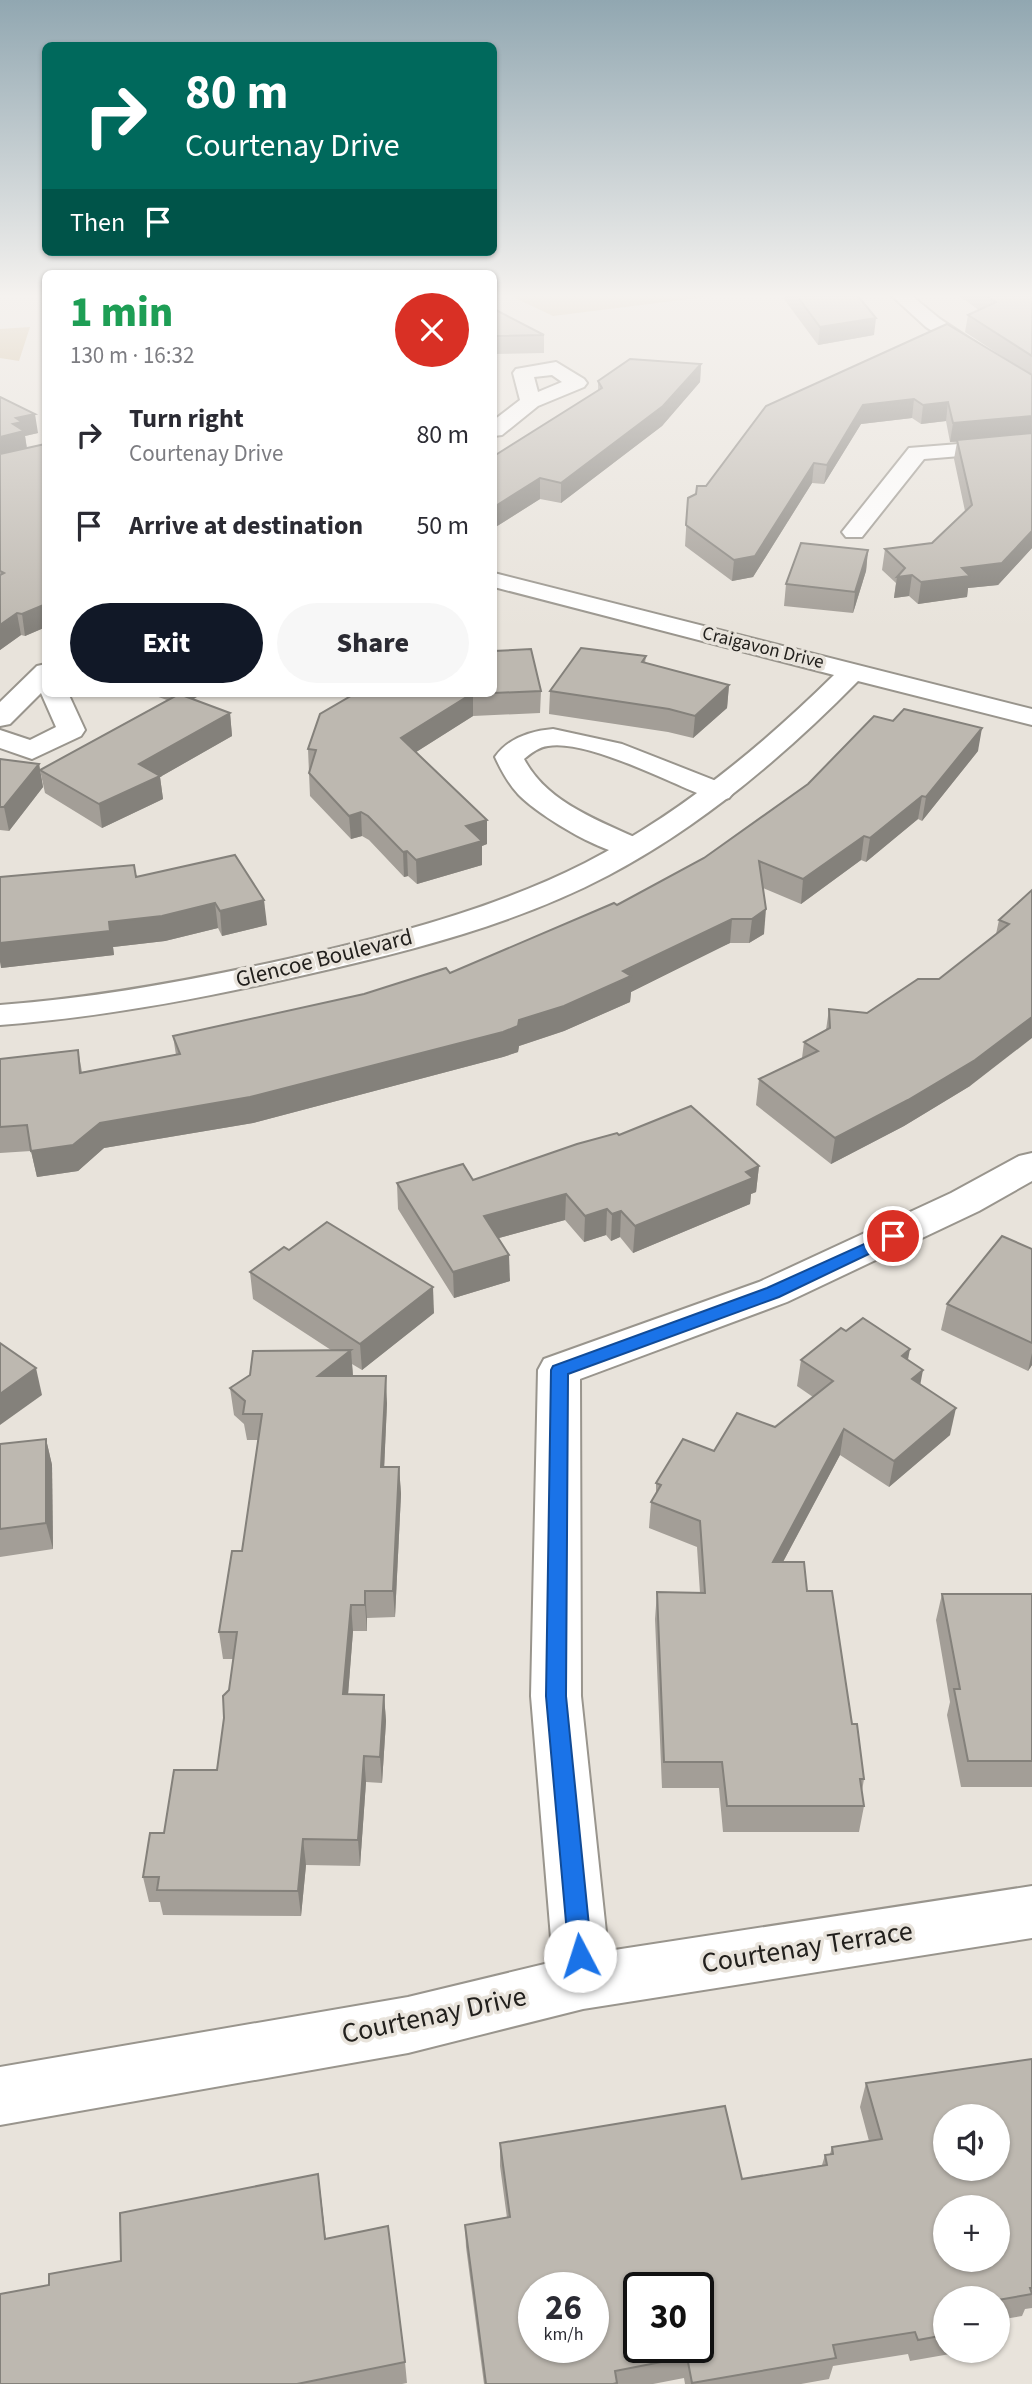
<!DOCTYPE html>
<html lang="en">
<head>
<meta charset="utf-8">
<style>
	:root { --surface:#fff; --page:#f7f7f7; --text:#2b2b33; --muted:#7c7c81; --accent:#111827 }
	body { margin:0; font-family:"Source Sans 3",sans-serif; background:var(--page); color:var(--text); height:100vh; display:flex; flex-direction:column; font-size:26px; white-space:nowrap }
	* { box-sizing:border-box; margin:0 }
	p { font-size:23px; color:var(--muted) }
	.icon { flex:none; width:38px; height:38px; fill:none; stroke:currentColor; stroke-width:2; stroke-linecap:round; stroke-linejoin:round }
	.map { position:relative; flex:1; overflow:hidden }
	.details { position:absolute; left:42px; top:270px; width:455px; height:427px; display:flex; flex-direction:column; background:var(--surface); border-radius:10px; box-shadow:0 2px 5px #0004 }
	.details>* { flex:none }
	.top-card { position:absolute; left:42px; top:42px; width:455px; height:214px; border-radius:10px; box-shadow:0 2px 5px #0004; background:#00695c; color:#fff; overflow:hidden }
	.tools { position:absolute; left:933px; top:2104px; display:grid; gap:14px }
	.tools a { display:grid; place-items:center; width:77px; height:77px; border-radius:50%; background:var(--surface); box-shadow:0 2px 5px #0004; font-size:35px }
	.speed { position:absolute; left:518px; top:2272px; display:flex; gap:14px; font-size:35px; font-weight:700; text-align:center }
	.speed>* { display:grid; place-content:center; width:91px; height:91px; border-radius:50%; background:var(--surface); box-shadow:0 2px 5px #0004; line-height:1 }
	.speed small { font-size:18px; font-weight:400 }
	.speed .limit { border:4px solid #111; border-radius:10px; background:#fff; color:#111 }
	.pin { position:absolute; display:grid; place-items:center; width:60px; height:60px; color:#fff; margin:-30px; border:4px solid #fff; border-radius:50%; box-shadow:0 2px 7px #0007 }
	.me { position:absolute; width:77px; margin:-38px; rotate:355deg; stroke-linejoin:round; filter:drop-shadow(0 0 5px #0008) }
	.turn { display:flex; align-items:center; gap:24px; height:147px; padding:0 28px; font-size:32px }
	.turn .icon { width:91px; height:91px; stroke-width:2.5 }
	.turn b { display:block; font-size:49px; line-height:60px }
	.then { display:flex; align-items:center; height:66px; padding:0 28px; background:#0003; gap:14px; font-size:26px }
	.round { display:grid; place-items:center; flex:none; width:74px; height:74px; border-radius:37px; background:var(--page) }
	.headline { display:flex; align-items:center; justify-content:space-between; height:119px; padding:0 28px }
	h1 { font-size:42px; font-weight:800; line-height:52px; color:#1e9e55 }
	.primary-button { display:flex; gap:14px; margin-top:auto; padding:14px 28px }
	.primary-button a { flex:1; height:80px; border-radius:42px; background:var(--accent); color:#fff; font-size:28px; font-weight:800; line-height:80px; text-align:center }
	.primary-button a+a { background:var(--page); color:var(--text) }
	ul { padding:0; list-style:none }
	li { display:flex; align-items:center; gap:21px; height:91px; padding:0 28px }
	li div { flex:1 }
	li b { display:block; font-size:26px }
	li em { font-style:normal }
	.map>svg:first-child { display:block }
</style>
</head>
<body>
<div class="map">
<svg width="1032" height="2384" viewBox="0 0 1032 2384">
	<rect width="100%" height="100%" fill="#e8e3db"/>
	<g fill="#ccb68e">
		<polygon points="511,296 746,296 713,296 553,316"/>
		<polygon points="30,327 19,361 0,358 0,329"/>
	</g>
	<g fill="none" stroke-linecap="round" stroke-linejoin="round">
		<defs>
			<g id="street">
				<polygon points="892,296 912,296 940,319 1032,380 1032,395 926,327"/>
				<path d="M556,362l28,17 3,4 -3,4 -46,19 -36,29 -8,1v-16l26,-20 -7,-27 3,-4zM552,375l10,7 -24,10 -4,-15z"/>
				<polygon points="1032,438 1032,450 924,459 862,537 846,537 842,532 909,448"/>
				<polygon points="46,664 46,693 68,693 85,730 81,736 32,759 0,748 0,730 30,740 56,727 41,693 10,724 0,726 0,702 37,666"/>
				<path d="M553,729l69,15 107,42 5,6 -5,6 -10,3 -10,-3c-38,-15 -123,-59 -161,-52 -9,1 -17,7 -24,13 23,44 76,62 119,82l4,7 -4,7c-30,7 -104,-39 -125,-61 -10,-11 -17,-24 -23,-37 13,-19 36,-26 58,-28z"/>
				<polygon points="1032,1153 1032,1181 979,1211 787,1302 580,1379 581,1696 608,1951 1032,1886 1032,1938 583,2009 408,2053 0,2125 0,2067 408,1997 553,1962 531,1696 538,1370 544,1359 759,1282 951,1193 1019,1156"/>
			</g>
			<path id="secondary" d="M494,573l538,136v16l-174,-44c-74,75 -155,144 -249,194 -93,49 -195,75 -296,98 -103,24 -207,44 -313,52v-20c97,-7 193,-25 288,-46 102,-23 204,-49 297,-96 93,-48 175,-115 249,-188l-340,-88z"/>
		</defs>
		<use href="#street" stroke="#99958d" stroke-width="4"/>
		<use href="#secondary" stroke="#99958d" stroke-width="4"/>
		<use href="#street" fill="#fff" fill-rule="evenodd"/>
		<use href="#secondary" fill="#fff" fill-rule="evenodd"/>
	</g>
	<g fill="#a39e97">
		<polygon points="785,296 858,296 874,335 818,345 784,299"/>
		<polygon points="959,296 1032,296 1032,548 998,585 968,588 967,597 918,604 909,596 894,598 896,583 882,570 885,549 932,543 965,511 954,459 957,442 950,442 946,421 921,424 912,418 861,424 824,484 812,483 753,577 732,581 685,546 688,498 696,494 706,486 1003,357 965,332 968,315 979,310"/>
		<polygon points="494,309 544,335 544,353 494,354"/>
		<polygon points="701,364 700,382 662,426 561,503 540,499 494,528 598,390 598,381"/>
		<polygon points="0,397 38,433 25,436 27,448 46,444 46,627 25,636 21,635 0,650"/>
		<polygon points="868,550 866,571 853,613 784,606 786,584"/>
		<polygon points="646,656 645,663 729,685 727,708 693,738 668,732 549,714 550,691"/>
		<polygon points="541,691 540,713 473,716 416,752 487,820 487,844 482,846 482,865 417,884 408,876 404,877 369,840 362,836 351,839 310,796 308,749 356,693"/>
		<polygon points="147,693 204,693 193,699 230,713 232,736 160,777 163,799 102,828 45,793 40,770 167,700"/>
		<polygon points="978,751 922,821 918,819 866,862 861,860 801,904 763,888 764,934 749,943 730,943 718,948 631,992 630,1002 564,1031 519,1046 518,1052 503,1057 253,1123 104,1148 78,1171 37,1177 31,1151 0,1153 0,1059 78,1050 82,1072 176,1055 173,1036 364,994 450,973 617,905"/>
		<polygon points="0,759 39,764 43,787 9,831 0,830"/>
		<polygon points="235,855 267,925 222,936 218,928 165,941 113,947 114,955 1,968 136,877"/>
		<polygon points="1032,890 970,1086 904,1126 831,1164 756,1105 759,1079 802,1058 804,1042 826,1030 829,1009 867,1013 939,979 996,934 999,920"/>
		<polygon points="619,1135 759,1166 756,1192 751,1194 750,1204 633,1253 620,1237 611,1241 606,1235 584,1242 565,1220 499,1238 510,1281 454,1298 398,1209 397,1183 473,1180"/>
		<polygon points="1032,1249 1032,1365 1028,1371 941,1330 947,1304"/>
		<polygon points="289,1250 434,1313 362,1370 352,1364 353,1376 387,1403 384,1467 399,1467 401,1494 395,1617 367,1618 367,1631 353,1631 348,1694 384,1695 386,1721 382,1783 366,1782 360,1866 306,1865 301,1916 163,1915 160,1902 149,1902 143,1877 164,1833 217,1770 234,1659 223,1659 219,1632 242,1551 258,1440 247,1440 244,1424 234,1415 230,1388 331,1350 253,1299 250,1272"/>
		<polygon points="846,1331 908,1361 920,1385 950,1435 889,1487 840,1455 783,1562 807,1591 852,1724 864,1779 862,1791 864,1806 859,1832 723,1832 719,1788 662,1788 655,1619 657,1592 700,1593 697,1547 649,1528 651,1502 656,1494 656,1483 714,1451 775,1427 813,1397 797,1386 801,1360"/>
		<polygon points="46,1439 52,1465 53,1549 0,1557 0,1444"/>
		<polygon points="942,1594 1032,1594 1032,1787 961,1787 947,1715 950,1702 936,1620"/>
		<polygon points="1032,2059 1032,2308 1025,2309 1022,2316 998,2320 998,2298 945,2298 945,2350 973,2350 910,2361 908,2354 833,2366 829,2379 801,2384 685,2384 684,2378 653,2384 484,2384 466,2247 465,2225 507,2218 500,2166 500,2143 742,2179 822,2165 825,2155 830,2154 832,2147 869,2141 860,2107 866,2083"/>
		<polygon points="318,2174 326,2239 405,2362 407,2383 402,2384 0,2384 49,2285 121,2261"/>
	</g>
	<g fill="#84817b">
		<polygon points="876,318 874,335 818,345 820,327"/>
		<polygon points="701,364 700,382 662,426 561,503 561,483"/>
		<polygon points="914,399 912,418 861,424 824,484 827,465 863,405"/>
		<polygon points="948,402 946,421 921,424 923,405"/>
		<polygon points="1032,403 1032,435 950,442 953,423"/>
		<polygon points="35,414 38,433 25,436 27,450 0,457 0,437 13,424 16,418"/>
		<polygon points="814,463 812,483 753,577 732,581 734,560"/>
		<polygon points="540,478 540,499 494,528 494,507"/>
		<polygon points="1032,531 1032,548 998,585 968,588 967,597 918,604 921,582 962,568"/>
		<polygon points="868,550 866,571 853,613 855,592"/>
		<polygon points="912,575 909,596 894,598 897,577"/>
		<polygon points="46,604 46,627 25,636 22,614"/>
		<polygon points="17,613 21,635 0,650 0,625"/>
		<polygon points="729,685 727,708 693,738 695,716"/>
		<polygon points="180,693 204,693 181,706"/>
		<polygon points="473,693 473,716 402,761 401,738"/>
		<polygon points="230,713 232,736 160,777 163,799 102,828 99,804 139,764"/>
		<polygon points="982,728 978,751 922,821 926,797"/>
		<polygon points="39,764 43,787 9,831 4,807"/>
		<polygon points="922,796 918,819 866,862 870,838"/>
		<polygon points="361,812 362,836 351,839 349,816"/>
		<polygon points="487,820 487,844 482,846 482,865 417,884 416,860 466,826"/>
		<polygon points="864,836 861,860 801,904 803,879"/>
		<polygon points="407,851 408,876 404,877 403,852"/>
		<polygon points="264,900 267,925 222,936 220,911"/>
		<polygon points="215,903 218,928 165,941 113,947 114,955 1,968 0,962 0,943"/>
		<polygon points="766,909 764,934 749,943 752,919"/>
		<polygon points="732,919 730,943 631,992 630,1002 564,1031 519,1046 518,1052 503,1057 253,1123 104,1148 78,1171 37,1177 31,1151 100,1123 519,1020"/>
		<polygon points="1032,1017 1032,1038 970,1086 904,1126 831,1164 835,1138"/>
		<polygon points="759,1166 756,1192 751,1194 750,1204 633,1253 635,1226"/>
		<polygon points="566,1194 565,1220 484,1242 484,1216"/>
		<polygon points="607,1209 606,1235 584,1242 585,1216"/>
		<polygon points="621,1211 620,1237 611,1241 612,1214"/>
		<polygon points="509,1255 510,1281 454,1298 453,1272"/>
		<polygon points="433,1287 434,1313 362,1370 360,1344"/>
		<polygon points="910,1349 905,1376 902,1356"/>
		<polygon points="351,1350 353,1377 318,1376"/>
		<polygon points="1032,1353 1032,1365 1028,1371"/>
		<polygon points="36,1368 42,1395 0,1425 0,1394"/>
		<polygon points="923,1370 918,1397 912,1379"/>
		<polygon points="386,1376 387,1403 383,1494 381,1467"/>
		<polygon points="956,1408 950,1435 889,1487 894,1461"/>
		<polygon points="844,1429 840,1455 769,1588 773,1562"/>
		<polygon points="46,1439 52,1465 53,1549 46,1523"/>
		<polygon points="399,1467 401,1494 395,1617 393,1591"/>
		<polygon points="365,1591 367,1618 367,1631 365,1605"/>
		<polygon points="351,1605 353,1631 346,1721 343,1694"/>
		<polygon points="384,1695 386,1721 382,1783 380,1757"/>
		<polygon points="364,1756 366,1782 360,1866 358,1840"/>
		<polygon points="303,1839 306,1865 301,1916 298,1891"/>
		<polygon points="318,2174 321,2197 328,2262 325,2239"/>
	</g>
	<g fill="#bdb8b0" stroke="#84817b" stroke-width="2" fill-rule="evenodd">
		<polygon points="797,296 858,296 876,318 820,327"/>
		<polygon points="987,296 1032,296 1032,356 968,315 996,302"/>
		<polygon points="494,309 544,335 494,336"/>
		<polygon points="947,324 1032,375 1032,416 953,423 948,402 923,405 914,399 863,405 827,465 814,463 755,556 734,560 686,525 688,498 696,494 697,486 706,486 766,406"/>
		<polygon points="630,359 701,364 663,406 561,483 540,478 494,507 494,456 602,388 598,381"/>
		<polygon points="0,397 35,414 16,418 22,422 13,424 24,431 0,437"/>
		<polygon points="1032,433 1032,531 1002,563 962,568 970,576 921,582 912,575 897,577 905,568 885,549 932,543 972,505 957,440"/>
		<polygon points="45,444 46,604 22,614 17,613 0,625 0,575 4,573 0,571 0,454"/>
		<polygon points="801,543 868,550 855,592 786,584"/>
		<polygon points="581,648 646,656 642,662 729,685 695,716 669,709 550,691"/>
		<polygon points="531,649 541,691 494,693 494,651"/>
		<polygon points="356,693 483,693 473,693 401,738 487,820 466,826 482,841 416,860 407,851 403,852 368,816 361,812 349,816 309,773 316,750 308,749 320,714"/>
		<polygon points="179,694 230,713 139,764 160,776 99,804 40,770"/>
		<polygon points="904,709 982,728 926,797 922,796 870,838 864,836 803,879 759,861 766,909 752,919 732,919 623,971 631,976 564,1006 519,1020 518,1026 503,1032 250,1097 100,1123 73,1145 31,1151 27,1125 0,1127 0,1059 78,1050 80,1073 180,1054 173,1036 364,994 446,968 450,973 614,903 617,905 704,858 808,784 874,716 893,721"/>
		<polygon points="0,759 39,764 4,807 0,807"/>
		<polygon points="235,855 264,900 220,911 215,903 162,916 109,922 110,931 0,943 0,877 134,865 136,877"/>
		<polygon points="1032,890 1032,1017 975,1060 908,1100 835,1138 759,1079 818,1051 804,1042 830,1028 829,1009 867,1013 918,979 939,979 1009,924 999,920"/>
		<polygon points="691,1106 759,1166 746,1172 753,1178 635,1226 621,1211 612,1214 607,1209 585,1216 566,1194 484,1216 509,1255 453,1272 397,1183 463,1164 473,1180 577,1144 617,1133 619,1135"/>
		<polygon points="327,1222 433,1287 360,1344 250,1272 284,1247 289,1250"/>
		<polygon points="1002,1236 1032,1249 1032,1343 947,1304"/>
		<polygon points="863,1318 910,1349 902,1356 923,1370 912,1379 956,1408 894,1461 844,1429 773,1562 804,1562 807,1591 832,1591 852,1724 857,1724 864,1779 860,1779 864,1806 727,1806 722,1762 664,1762 657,1592 705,1593 700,1521 651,1502 661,1485 656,1483 683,1439 714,1451 737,1413 775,1427 833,1381 801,1360 841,1328 846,1331"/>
		<polygon points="0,1343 36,1368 0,1394"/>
		<polygon points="351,1350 318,1376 386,1376 381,1467 399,1467 393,1591 365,1591 365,1605 351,1605 343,1694 384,1695 380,1757 364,1756 358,1840 303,1839 298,1891 157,1890 159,1877 143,1877 150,1833 164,1833 174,1770 217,1770 224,1718 223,1696 229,1690 237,1632 219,1632 232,1551 242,1551 262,1414 243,1414 245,1401 230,1388 250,1375 253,1351"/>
		<polygon points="46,1439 46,1523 0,1529 0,1444"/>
		<polygon points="942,1594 1032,1594 1032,1761 968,1761 954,1689 960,1689"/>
		<path d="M1032,2059v229h-2l2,6 -34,6v-2h-53v37l-27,5 -3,-8 -82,13 3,13 -144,25 -5,-26 -72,14 2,12 -4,1h-127l-21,-159 45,-8 -10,-74 225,-37 17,73 85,-14 -2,-10 8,-1 -1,-7 50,-8 -16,-56zM945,2116h53v52h-53zM945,2207h53v52h-53zM534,2287h59v60h-59zM639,2287h59v60h-59z"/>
		<polygon points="318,2174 325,2239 388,2226 405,2362 297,2384 0,2384 0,2294 49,2285 49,2274 121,2261 120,2213"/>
	</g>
	<linearGradient id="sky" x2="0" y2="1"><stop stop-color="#91a7b1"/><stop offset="0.47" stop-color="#f5f2ef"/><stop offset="1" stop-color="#f5f2ef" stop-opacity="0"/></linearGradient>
	<rect width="1032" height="629" fill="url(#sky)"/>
	<polygon fill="#1a73e8" stroke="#114b97" stroke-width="2" points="893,1231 898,1232 898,1240 779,1297 568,1374 566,1696 592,1956 588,1963 580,1967 572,1963 569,1956 546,1696 551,1370 553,1366 767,1288"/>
	<g text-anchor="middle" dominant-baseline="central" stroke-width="7" stroke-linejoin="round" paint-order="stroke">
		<g font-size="19" fill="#22201d" stroke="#e8e3db">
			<text transform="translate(763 648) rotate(14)">Craigavon Drive</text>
		</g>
		<g font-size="23" fill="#22201d" stroke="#e8e3db">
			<text transform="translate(324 958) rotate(-14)">Glencoe Boulevard</text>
		</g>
		<g font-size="28" fill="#22201d" stroke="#e8e3db">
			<text transform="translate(807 1947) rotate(-9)">Courtenay Terrace</text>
			<text transform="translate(434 2015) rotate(-12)">Courtenay Drive</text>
		</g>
	</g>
</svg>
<div class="tools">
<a><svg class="icon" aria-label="sound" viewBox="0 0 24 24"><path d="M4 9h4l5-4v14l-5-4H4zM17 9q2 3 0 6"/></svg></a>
<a>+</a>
<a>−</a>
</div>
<div class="speed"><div>26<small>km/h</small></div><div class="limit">30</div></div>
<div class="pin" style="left:893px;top:1236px;background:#d93025"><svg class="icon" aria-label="arrive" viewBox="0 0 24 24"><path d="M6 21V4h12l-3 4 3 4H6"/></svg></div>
<svg class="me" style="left:580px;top:1956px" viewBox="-20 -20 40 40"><circle r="19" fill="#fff"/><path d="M0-13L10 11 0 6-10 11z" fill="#1a73e8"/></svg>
<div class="top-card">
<div class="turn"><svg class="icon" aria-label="right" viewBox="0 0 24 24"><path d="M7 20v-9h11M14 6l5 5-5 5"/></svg><div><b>80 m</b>Courtenay Drive</div></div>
<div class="then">Then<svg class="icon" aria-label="arrive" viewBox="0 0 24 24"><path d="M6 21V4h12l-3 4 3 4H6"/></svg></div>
</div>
<section class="details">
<div class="headline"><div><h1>1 min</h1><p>130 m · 16:32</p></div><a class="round" style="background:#d93025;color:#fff"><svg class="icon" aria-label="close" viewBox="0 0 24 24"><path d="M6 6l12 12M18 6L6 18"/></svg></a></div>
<ul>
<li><svg class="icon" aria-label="right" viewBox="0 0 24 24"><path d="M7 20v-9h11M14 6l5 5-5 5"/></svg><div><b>Turn right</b><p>Courtenay Drive</p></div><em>80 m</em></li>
<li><svg class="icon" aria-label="arrive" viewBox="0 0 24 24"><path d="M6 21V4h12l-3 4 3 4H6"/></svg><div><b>Arrive at destination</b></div><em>50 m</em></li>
</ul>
<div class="primary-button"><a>Exit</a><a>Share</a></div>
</section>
</div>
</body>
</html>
